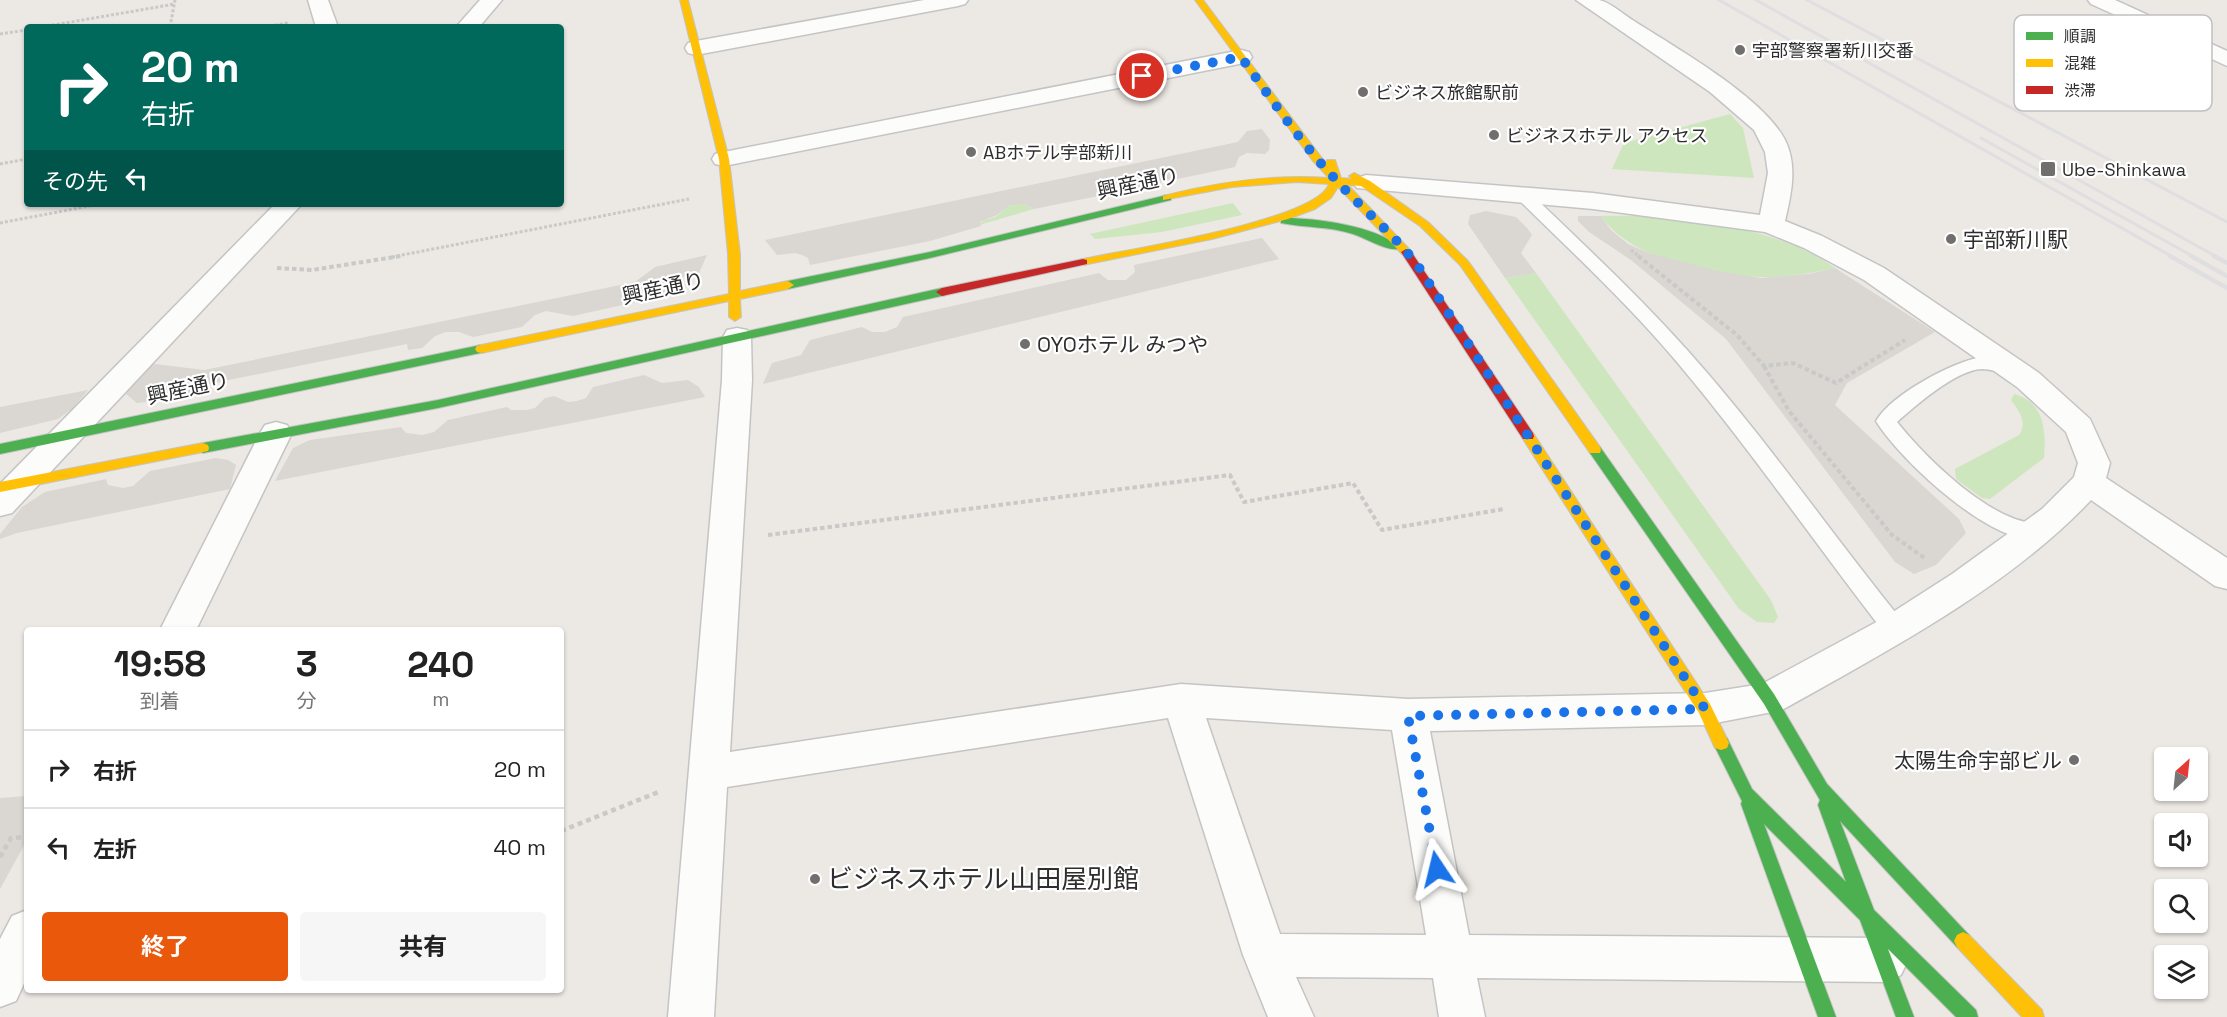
<!DOCTYPE html>
<html lang="ja">
<head>
<meta charset="utf-8">
<style>
	:root { --surface:#fff; --page:#f6f6f6; --text:#222; --muted:#767676; --line:#e0e0e0; --accent:#ea580c }
	body { margin:0; font-family:"Space Grotesk","Noto Sans JP",sans-serif; background:var(--page); color:var(--text); height:100vh; display:flex; flex-direction:column; font-size:22px; white-space:nowrap }
	* { box-sizing:border-box; margin:0 }
	p { font-size:20px; color:var(--muted) }
	.icon { flex:none; width:33px; height:33px; fill:none; stroke:currentColor; stroke-width:2; stroke-linecap:round; stroke-linejoin:round }
	.map { position:relative; flex:1; overflow:hidden }
	.sheet { position:absolute; left:24px; top:627px; width:540px; height:366px; display:flex; flex-direction:column; background:var(--surface); border-radius:6px; box-shadow:0 2px 4px #0004 }
	.sheet>* { flex:none }
	.guide { position:absolute; left:24px; top:24px; width:540px; height:183px; border-radius:6px; box-shadow:0 2px 4px #0004; background:#00695c; color:#fff; overflow:hidden }
	.needle { width:39px; rotate:27deg }
	.tools { position:absolute; left:2154px; top:747px; display:grid; gap:12px }
	.tools a { display:grid; place-items:center; width:54px; height:54px; border-radius:6px; background:var(--surface); box-shadow:0 2px 4px #0004; font-size:30px }
	.pin { position:absolute; display:grid; place-items:center; width:51px; height:51px; color:#fff; margin:-26px; border:3px solid #fff; border-radius:50%; box-shadow:0 2px 6px #0007 }
	.me { position:absolute; width:66px; margin:-33px; rotate:350deg; stroke-linejoin:round; filter:drop-shadow(0 0 4px #0008) }
	.turn { display:flex; align-items:center; gap:21px; height:126px; padding:0 18px; font-size:27px }
	.turn .icon { width:78px; height:78px; stroke-width:2.5 }
	.turn b { display:block; font-size:42px; line-height:51px }
	.then { display:flex; align-items:center; height:57px; padding:0 18px; background:#0003; gap:12px; font-size:22px }
	.eta { display:flex; justify-content:space-evenly; align-items:center; height:102px; text-align:center }
	.eta b { font-size:36px; font-weight:700; line-height:42px }
	.primary-button { display:flex; gap:12px; margin-top:auto; padding:12px 18px }
	.primary-button a { flex:1; height:69px; border-radius:6px; background:var(--accent); color:#fff; font-size:24px; font-weight:700; line-height:69px; text-align:center }
	.primary-button a+a { background:var(--page); color:var(--text) }
	ul { padding:0; list-style:none }
	li { display:flex; align-items:center; gap:18px; height:78px; padding:0 18px; border-top:2px solid var(--line) }
	li div { flex:1 }
	li b { display:block; font-size:22px }
	li em { font-style:normal }
	.map>svg:first-child { display:block }
</style>
</head>
<body>
<div class="map">
<svg width="2227" height="1017" viewBox="0 0 2227 1017">
	<rect width="100%" height="100%" fill="#ece8e4"/>
	<g fill="#cee6be">
		<polygon points="1730,114 1743,128 1754,178 1612,169 1624,143"/>
		<polygon points="1233,203 1242,215 1162,232 1095,239 1090,234"/>
		<path d="M1024,204l10,5 -55,16c5,-7 11,-5 18,-9 11,-9 10,-13 27,-12z"/>
		<path d="M1601,216c74,-2 173,9 234,52 -23,5 -49,10 -73,9 -50,-1 -132,-18 -161,-61z"/>
		<polygon points="1536,273 1771,600 1778,617 1774,623 1757,622 1739,609 1505,278"/>
		<path d="M2014,394c31,9 32,36 30,64l-54,41 -8,-1 -26,-19 -1,-10 64,-34c9,-13 0,-24 -8,-35z"/>
	</g>
	<g fill="#dad6d2">
		<polygon points="1262,129 1270,140 1269,150 1265,154 1247,153 1239,157 1235,167 1139,187 1125,181 1102,186 1096,192 1098,196 1034,209 1024,204 1010,205 997,215 980,222 981,226 930,241 810,265 808,258 802,255 795,253 777,255 765,240 1238,142 1247,131"/>
		<polygon points="1486,211 1516,217 1527,228 1532,235 1521,253 1536,273 1505,278 1468,224 1470,215"/>
		<polygon points="1578,216 1601,216 1611,230 1628,244 1649,253 1718,271 1761,278 1809,274 1835,268 1935,332 1847,383 1835,405 1959,519 1966,533 1936,565 1914,574 1895,562 1726,339 1631,260 1589,232 1578,221"/>
		<polygon points="1262,238 1279,259 763,384 772,363 801,355 810,340 862,327 872,332 885,332 897,327 903,317 1099,273 1108,280 1126,280 1135,272 1134,265"/>
		<polygon points="707,255 699,273 674,279 666,286 664,295 645,300 573,316 546,311 535,315 522,327 473,337 459,332 446,332 435,336 422,348 408,350 407,344 199,386 196,393 155,401 137,403 126,394 147,363 204,370 635,282 655,267"/>
		<polygon points="644,375 662,383 688,380 699,387 705,397 275,481 293,448 310,440 401,427 406,433 422,435 434,432 448,420 507,407 511,410 527,410 535,408 545,398 554,396 568,402 577,401 586,398 593,387"/>
		<polygon points="88,390 73,408 58,419 0,433 0,407"/>
		<polygon points="216,458 228,460 236,465 230,489 17,533 0,539 0,534 22,507 45,492 106,479 108,485 123,488 133,486 150,471"/>
		<polygon points="27,796 27,840 0,889 0,798"/>
	</g>
	<g fill="none" stroke-linecap="round" stroke-linejoin="round">
		<defs>
			<g id="lane">
				<path d="M1524,191l6,2c53,51 108,102 158,158 77,86 142,181 215,271l3,7 -3,7 -8,2 -8,-2c-71,-91 -136,-186 -210,-274 -49,-58 -105,-110 -159,-163l-2,-3z"/>
				<path d="M1981,357l34,6 2,4 -2,4c-12,4 -22,-2 -33,-2 -26,1 -66,36 -85,53 27,34 77,82 118,97 9,3 19,5 28,7l3,6 -3,6c-46,14 -145,-80 -167,-117 16,-27 75,-58 105,-64z"/>
			</g>
			<g id="street">
				<polygon points="308,0 328,0 338,27 316,27"/>
				<polygon points="480,0 502,0 479,27 456,27"/>
				<polygon points="924,0 968,0 965,4 958,6 696,55 688,53 685,48 688,43 696,41"/>
				<path d="M1576,0c7,0 15,0 23,0 11,2 25,15 35,21 42,27 129,76 151,119 13,26 6,55 0,81l37,15 62,32 155,105 51,46 20,44 -4,15 121,80v31l-12,-3 -124,-86c-83,88 -204,151 -309,210l-77,15 -275,6 39,204 417,3 15,7 7,15 -7,15 -15,7 -409,-4 8,39h-46l-6,-39 -137,-1 18,40h-46l-25,-62 -75,-237 -441,69 -13,230h-46l54,-637 1,-43 4,-7 10,-2 10,2 4,7 1,43 -22,372 451,-68 227,15 297,-6 57,-9 120,-65 70,-45 90,-65 32,-32 4,-14 -12,-31 -49,-45 -153,-107 -60,-32 -39,-16 -172,-23 -236,-21 -4,-5 4,-5 9,-3 227,18 167,22 8,-42 -3,-21 -11,-22 -44,-38zM1206,718l186,12 34,205 -146,-1z"/>
				<polygon points="2088,0 2115,0 2227,51 2227,66 2091,4"/>
				<polygon points="1241,50 1249,52 1252,57 1249,62 724,166 715,164 712,159 715,154 724,152"/>
				<polygon points="275,204 302,204 12,513 0,516 0,484"/>
				<polygon points="276,422 287,425 292,433 196,630 160,630 260,433 265,425"/>
				<polygon points="27,910 27,977 16,1001 0,1007 0,939 12,916"/>
			</g>
			<g id="fast">
				<polygon points="1167,195 1171,196 1171,200 930,258 788,289 782,285 788,281 930,252"/>
				<path d="M1285,218c30,0 92,8 114,29l-1,2c-13,2 -32,-11 -45,-15 -25,-8 -48,-6 -72,-11v-4z"/>
				<polygon points="942,288 948,292 946,295 438,408 203,453 197,448 203,443 438,400"/>
				<polygon points="481,345 485,346 487,349 485,352 0,454 0,444"/>
				<polygon points="1595,445 1600,447 1774,694 1827,784 1969,935 1972,941 1969,947 1963,950 1957,947 1840,821 1874,910 1976,1010 1978,1017 1956,1017 1888,949 1914,1017 1896,1017 1860,920 1764,824 1836,1017 1818,1017 1741,804 1742,801 1713,743 1715,738 1721,736 1727,738 1752,789 1846,882 1818,805 1820,800 1764,704 1590,453 1589,450"/>
			</g>
			<g id="slow">
				<polygon points="680,0 688,0 729,159 740,254 740,291 788,281 794,285 788,289 740,299 741,317 735,321 729,317 729,301 481,353 477,352 475,349 477,346 481,345 729,294 728,254 719,159"/>
				<path d="M1195,0h8l118,157 5,6 1,-3h8l6,18 11,1 -3,-3 5,-3 16,8 58,41 40,39 132,186 1,3 -1,3h-10l-130,-188 -40,-39 -59,-40 -13,-1 62,65v4h-8l-64,-67 -7,11 -16,11 -27,10 -76,20 -129,26 -4,-1v-4l4,-1c42,-9 233,-38 246,-75l-32,-2 -65,5 -69,13v-4c55,-14 109,-22 166,-18l-16,-17z"/>
				<polygon points="1528,431 1533,433 1710,704 1729,743 1727,748 1721,750 1715,748 1699,713 1523,439 1522,436 1523,433"/>
				<polygon points="203,443 208,445 209,448 208,451 0,492 0,482"/>
				<polygon points="1963,932 1969,935 2042,1010 2044,1017 2022,1017 1957,947 1954,941 1957,935"/>
			</g>
			<g id="jam">
				<polygon points="1406,249 1410,250 1533,433 1534,436 1533,439 1523,439 1401,252"/>
				<polygon points="1083,259 1087,260 1087,264 942,296 936,292 942,288"/>
			</g>
		</defs>
		<use href="#lane" stroke="#c5c4c5" stroke-width="3"/>
		<use href="#street" stroke="#c5c4c5" stroke-width="3"/>
		<use href="#fast" stroke="#c5c4c5" stroke-width="2"/>
		<use href="#slow" stroke="#c5c4c5" stroke-width="2"/>
		<use href="#jam" stroke="#c5c4c5" stroke-width="2"/>
		<g stroke="#c9c9c8" stroke-width="3" stroke-dasharray="3 2" stroke-linecap="butt">
			<polyline points="42,27 175,4"/>
			<polyline points="170,27 175,0"/>
			<polyline points="265,27 288,23"/>
			<polyline points="0,34 27,30"/>
			<polyline points="0,164 27,159"/>
			<polyline points="0,223 100,204"/>
			<polyline points="1631,250 1640,257"/>
			<polyline points="392,257 689,199"/>
		</g>
		<g stroke="#c9c9c8" stroke-width="4" stroke-dasharray="4.5 3" stroke-linecap="butt">
			<polyline points="1638,256 1737,335 1764,366 1793,363 1836,383 1905,340"/>
			<polyline points="277,268 312,270 401,256"/>
			<polyline points="1764,366 1789,411 1892,535 1926,559"/>
			<polyline points="768,535 1230,475 1244,502 1353,483 1382,530 1504,509"/>
		</g>
		<g stroke="#c9c9c8" stroke-width="4.5" stroke-dasharray="5 4" stroke-linecap="butt">
			<polyline points="561,831 661,791"/>
			<polyline points="0,857 11,838 27,837"/>
		</g>
		<use href="#lane" fill="#fcfcfb" fill-rule="evenodd"/>
		<use href="#street" fill="#fcfcfb" fill-rule="evenodd"/>
		<use href="#fast" fill="#4caf50" fill-rule="evenodd"/>
		<use href="#slow" fill="#ffc107" fill-rule="evenodd"/>
		<use href="#jam" fill="#c62828" fill-rule="evenodd"/>
		<g stroke="#dfdfe1" stroke-width="3">
			<polyline points="1719,0 2173,257"/>
			<polyline points="1756,0 2217,257"/>
			<polyline points="1807,0 2227,222"/>
			<polyline points="1981,138 2194,257"/>
		</g>
		<g stroke="#dfdfe1" stroke-width="4.5">
			<polyline points="2170,256 2227,288"/>
			<polyline points="2191,256 2227,276"/>
			<polyline points="2214,256 2227,263"/>
		</g>
	</g>
	<g fill="none" stroke-linecap="round" stroke-linejoin="round">
		<path stroke="#1a73e8" stroke-width="10" stroke-dasharray="0 18" d="M1142,76l99,-19c30,41 59,85 95,123 27,30 58,54 82,86l287,443 -297,7 29,153"/>
	</g>
	<g fill="#706f6e" stroke="#fff" stroke-width="2">
		<circle cx="1740" cy="50" r="6"/>
		<circle cx="1363" cy="92" r="6"/>
		<circle cx="1494" cy="135" r="6"/>
		<circle cx="971" cy="152" r="6"/>
		<rect x="2040" y="161" width="16" height="16" rx="3"/>
		<circle cx="1951" cy="239" r="6"/>
		<circle cx="1025" cy="344" r="6"/>
		<circle cx="2074" cy="760" r="6"/>
		<circle cx="815" cy="879" r="6"/>
	</g>
	<g text-anchor="middle" dominant-baseline="central" stroke-width="4.5" stroke-linejoin="round" paint-order="stroke">
		<g font-size="18" fill="#2e2e2e" stroke="#fff" text-anchor="start">
			<text x="1752" y="50">宇部警察署新川交番</text>
			<text x="1375" y="92">ビジネス旅館駅前</text>
			<text x="1506" y="135">ビジネスホテル アクセス</text>
			<text x="983" y="152">ABホテル宇部新川</text>
			<text x="2062" y="169">Ube-Shinkawa</text>
		</g>
		<g font-size="21" fill="#2e2e2e" stroke="#fff">
			<text transform="translate(1138 183) rotate(-12)">興産通り</text>
			<text transform="translate(663 288) rotate(-12)">興産通り</text>
			<text transform="translate(188 388) rotate(-12)">興産通り</text>
		</g>
		<g font-size="21" fill="#2e2e2e" stroke="#fff" text-anchor="start">
			<text x="1963" y="239">宇部新川駅</text>
			<text x="1037" y="344">OYOホテル みつや</text>
			<text x="2062" y="760" text-anchor="end">太陽生命宇部ビル</text>
		</g>
		<g font-size="26" fill="#2e2e2e" stroke="#fff" text-anchor="start">
			<text x="827" y="879">ビジネスホテル山田屋別館</text>
		</g>
	</g>
	<rect x="2014" y="15" width="198" height="96" rx="9" fill="#fff" stroke="#c0c0c0" stroke-width="1.5"/>
	<rect x="2026" y="32" width="27" height="8" fill="#4caf50"/>
	<rect x="2026" y="59" width="27" height="8" fill="#ffc107"/>
	<rect x="2026" y="86" width="27" height="8" fill="#c62828"/>
	<g font-size="16" fill="#2e2e2e">
		<text x="2064" y="42">順調</text>
		<text x="2064" y="69">混雑</text>
		<text x="2064" y="96">渋滞</text>
	</g>
</svg>
<div class="tools">
<a><svg class="needle" viewBox="-14 -14 28 28"><path d="M0-13l5 13h-10z" fill="#e53935"/><path d="M0 13l5-13h-10z" fill="#767676"/></svg></a>
<a><svg class="icon" aria-label="sound" viewBox="0 0 24 24"><path d="M4 9h4l5-4v14l-5-4H4zM17 9q2 3 0 6"/></svg></a>
<a><svg class="icon" aria-label="search" viewBox="0 0 24 24"><circle cx="10" cy="10" r="6"/><path d="M15 15l6 6"/></svg></a>
<a><svg class="icon" aria-label="layers" viewBox="0 0 24 24"><path d="M12 4l9 5-9 5-9-5zM3 14l9 5 9-5"/></svg></a>
</div>
<div class="pin" style="left:1142px;top:76px;background:#d93025"><svg class="icon" aria-label="arrive" viewBox="0 0 24 24"><path d="M6 21V4h12l-3 4 3 4H6"/></svg></div>
<svg class="me" style="left:1437px;top:869px" viewBox="-20 -20 40 40"><path d="M0-17L14 15 0 8-14 15z" fill="#1a73e8" stroke="#fff" stroke-width="4"/></svg>
<div class="guide">
<div class="turn"><svg class="icon" aria-label="right" viewBox="0 0 24 24"><path d="M7 20v-9h11M14 6l5 5-5 5"/></svg><div><b>20 m</b>右折</div></div>
<div class="then">その先<svg class="icon" aria-label="left" viewBox="0 0 24 24"><path d="M17 20v-9H6M10 6l-5 5 5 5"/></svg></div>
</div>
<section class="sheet">
<div class="eta">
<div><b>19:58</b><p>到着</p></div>
<div><b>3</b><p>分</p></div>
<div><b>240</b><p>m</p></div>
</div>
<ul>
<li><svg class="icon" aria-label="right" viewBox="0 0 24 24"><path d="M7 20v-9h11M14 6l5 5-5 5"/></svg><div><b>右折</b></div><em>20 m</em></li>
<li><svg class="icon" aria-label="left" viewBox="0 0 24 24"><path d="M17 20v-9H6M10 6l-5 5 5 5"/></svg><div><b>左折</b></div><em>40 m</em></li>
</ul>
<div class="primary-button"><a>終了</a><a>共有</a></div>
</section>
</div>
</body>
</html>
